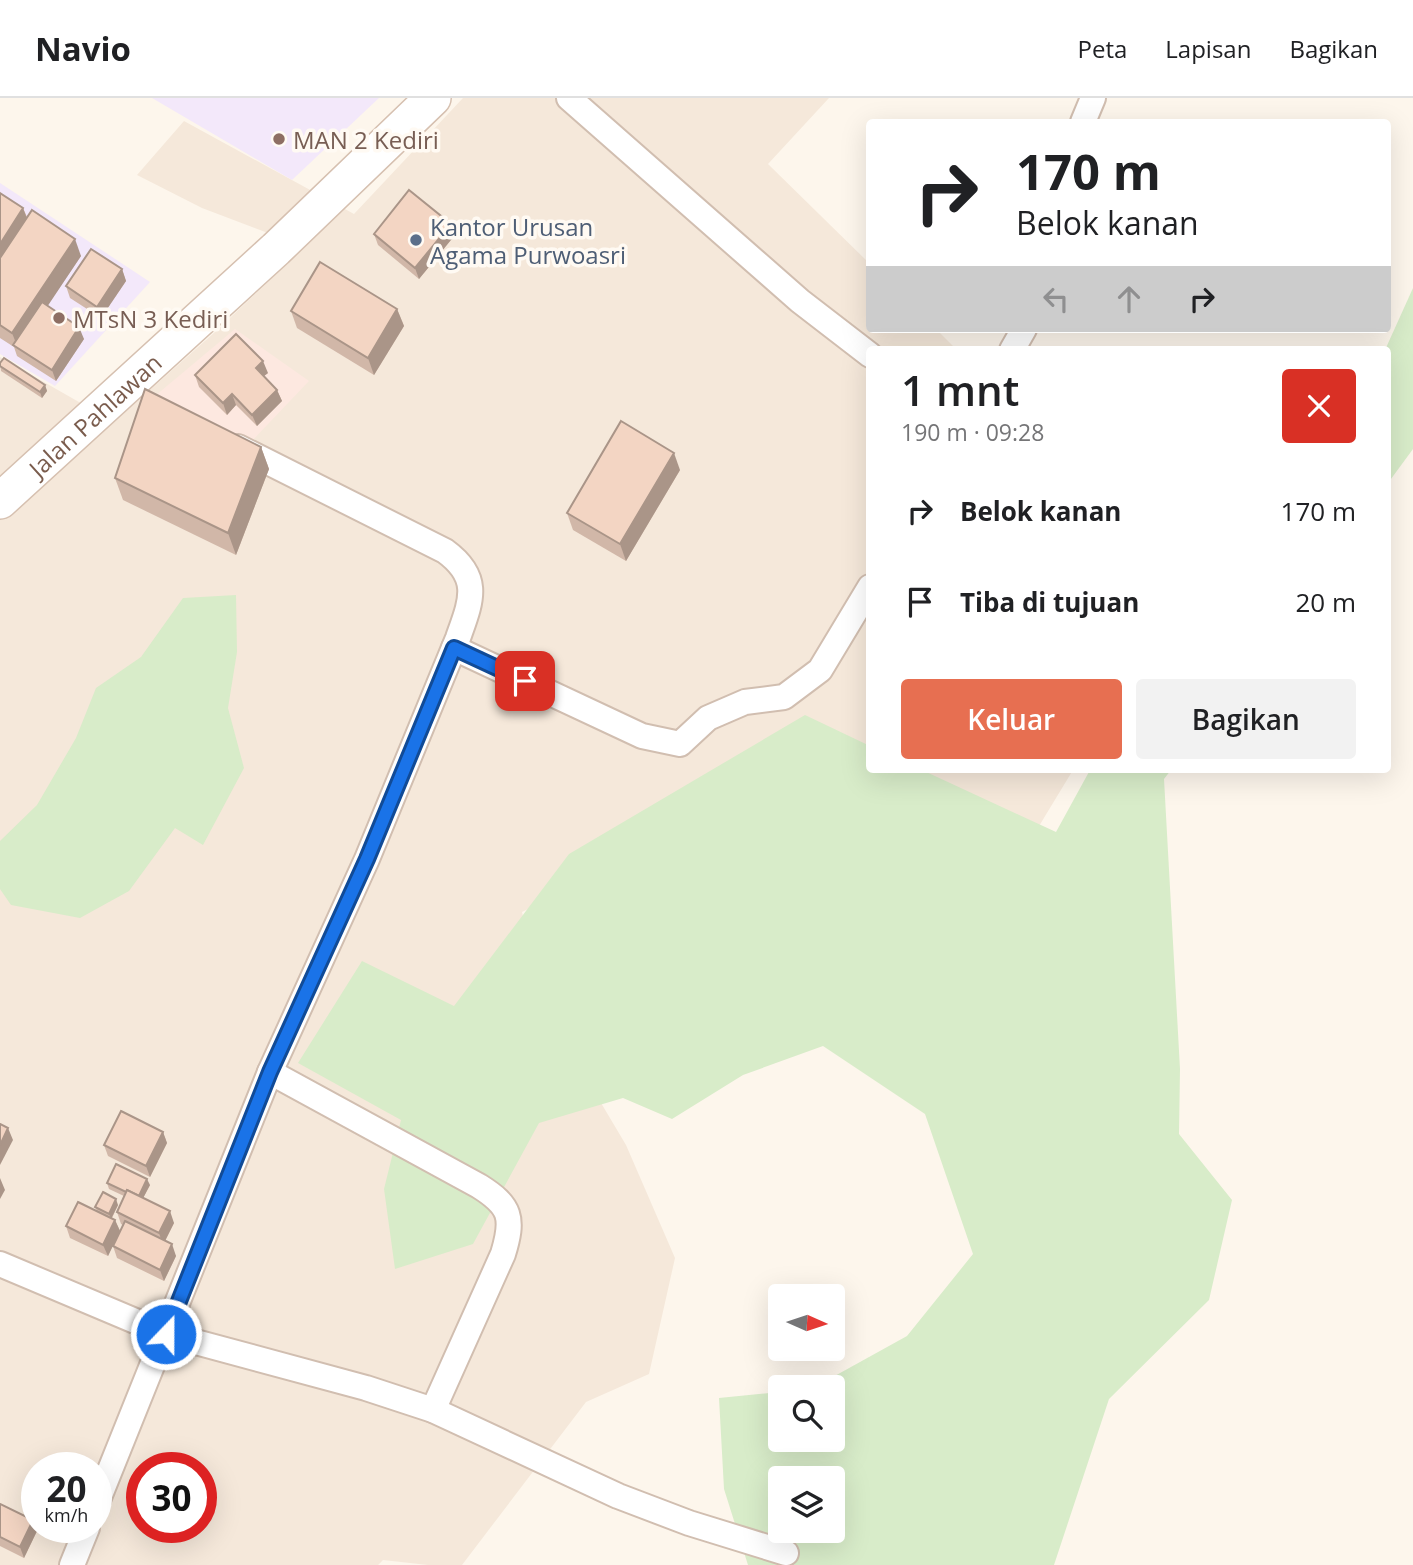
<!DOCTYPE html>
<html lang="id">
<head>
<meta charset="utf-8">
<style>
	:root { --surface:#fff; --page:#f2f2f2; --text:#202124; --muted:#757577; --line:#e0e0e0; --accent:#e76f51 }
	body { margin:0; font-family:"Open Sans",sans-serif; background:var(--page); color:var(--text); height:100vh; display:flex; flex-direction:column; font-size:26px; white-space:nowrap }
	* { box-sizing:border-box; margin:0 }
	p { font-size:23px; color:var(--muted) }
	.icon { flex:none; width:38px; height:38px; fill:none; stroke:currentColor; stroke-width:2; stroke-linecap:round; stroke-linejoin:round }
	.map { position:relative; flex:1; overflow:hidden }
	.side { position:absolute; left:866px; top:248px; width:525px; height:427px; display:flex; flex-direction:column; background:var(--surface); border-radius:7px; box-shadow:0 7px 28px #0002 }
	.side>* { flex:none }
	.top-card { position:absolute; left:866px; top:21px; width:525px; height:214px; border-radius:7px; box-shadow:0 7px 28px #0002; background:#fff; color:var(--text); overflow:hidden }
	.needle { width:46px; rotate:93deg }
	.buttons { position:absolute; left:768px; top:1186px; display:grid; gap:14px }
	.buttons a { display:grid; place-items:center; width:77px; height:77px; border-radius:7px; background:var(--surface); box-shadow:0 7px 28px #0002; font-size:35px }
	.speed { position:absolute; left:21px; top:1354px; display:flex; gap:14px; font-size:35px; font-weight:700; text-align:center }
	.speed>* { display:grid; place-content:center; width:91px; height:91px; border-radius:50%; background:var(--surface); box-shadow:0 7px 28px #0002; line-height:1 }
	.speed small { font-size:18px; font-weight:400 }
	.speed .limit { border:10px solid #d22; background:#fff; color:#111 }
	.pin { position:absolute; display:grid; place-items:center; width:60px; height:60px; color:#fff; margin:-30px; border-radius:14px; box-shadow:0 4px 10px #0006 }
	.me { position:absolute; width:77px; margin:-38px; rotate:22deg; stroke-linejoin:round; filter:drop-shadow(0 0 5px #0008) }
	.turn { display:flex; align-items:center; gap:24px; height:147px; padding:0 35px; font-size:32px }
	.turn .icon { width:91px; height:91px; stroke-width:2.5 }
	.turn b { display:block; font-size:49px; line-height:60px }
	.lanes { display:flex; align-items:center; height:66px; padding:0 35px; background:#0003; justify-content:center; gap:35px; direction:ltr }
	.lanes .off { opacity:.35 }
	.round { display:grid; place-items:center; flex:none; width:74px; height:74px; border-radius:7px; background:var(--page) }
	.head { display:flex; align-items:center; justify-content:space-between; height:119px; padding:0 35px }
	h1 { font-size:42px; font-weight:600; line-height:52px }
	.cta { display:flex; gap:14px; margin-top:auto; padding:14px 35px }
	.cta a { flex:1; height:80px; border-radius:7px; background:var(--accent); color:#fff; font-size:28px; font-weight:600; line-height:80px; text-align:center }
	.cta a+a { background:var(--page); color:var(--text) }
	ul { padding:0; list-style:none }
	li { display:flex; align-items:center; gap:21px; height:91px; padding:0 35px }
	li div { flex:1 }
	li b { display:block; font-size:26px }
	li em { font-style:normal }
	header { display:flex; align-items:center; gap:42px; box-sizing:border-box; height:98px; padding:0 35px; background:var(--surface); border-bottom:2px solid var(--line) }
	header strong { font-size:33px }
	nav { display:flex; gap:38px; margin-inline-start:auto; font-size:24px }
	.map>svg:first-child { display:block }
</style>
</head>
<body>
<header>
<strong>Navio</strong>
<nav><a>Peta</a><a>Lapisan</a><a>Bagikan</a></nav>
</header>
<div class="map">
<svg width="1413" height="1467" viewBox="0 0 1413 1467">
	<rect width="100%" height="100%" fill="#fdf6ec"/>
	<path fill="#f5e8da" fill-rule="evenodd" d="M463,0h366l-61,66 102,100v65h66l21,21h-87v420h203l-57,94 -407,5 -87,43 22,95 82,138 49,113 -26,116 -63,28 -124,163h-34l-45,-5 -5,5h-378v-1208l114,65 101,-90 90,-85 -103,-39 -65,-33 47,-54 170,93zM37,1370h59v60h-59zM142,1370h59v60h-59z"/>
	<polygon fill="#fde8e0" points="235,231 309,283 249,346 155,298"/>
	<g fill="#f3e8fa">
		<polygon points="152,0 379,0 292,82"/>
		<polygon points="0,85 150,184 55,288 0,256"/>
	</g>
	<g fill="#d8ecc9" fill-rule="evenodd">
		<polygon points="1413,190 1413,351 1388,385 1388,252 1385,252"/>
		<polygon points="236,497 237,554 228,610 244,670 203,747 175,730 129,793 80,820 11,807 0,791 0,743 37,707 76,640 96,590 141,559 183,500"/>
		<path d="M805,617l65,31v24h52l134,62 34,-62h81l-7,9 16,290 -1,65 53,66 -23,100 -100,99 -55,166h-306l-24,-76 -5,-91 61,-6v48h53v-52h-20l94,-52 66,-82 -48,-140 -102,-68 -80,29 -71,44 -49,-21 -84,25 -66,121 -78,25 -11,-80 17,-69 -103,-57 64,-102 92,45 115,-152zM780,1381h53v52h-53z"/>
	</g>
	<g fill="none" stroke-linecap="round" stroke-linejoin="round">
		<defs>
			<g id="street">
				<polyline points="569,0 800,203 870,257"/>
				<polyline points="1083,24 1093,0"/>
				<polyline points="1012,252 1024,231"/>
				<polyline points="454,550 642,638 680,646 708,620 745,604 784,599 820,572 870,489"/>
				<path d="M270,974l209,114c32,20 35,32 24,68l-70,156"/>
				<polyline points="0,1166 166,1236 366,1290 433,1312 618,1398 689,1425 786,1455"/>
				<path d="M96,1407l174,-433 97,-213 91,-221c13,-37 24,-60 -13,-87l-207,-104"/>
				<polyline points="72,1467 87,1430"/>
			</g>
			<g id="secondary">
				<path id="s1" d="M0,403l276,-252 157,-151"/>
			</g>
		</defs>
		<use href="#street" stroke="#d1beb0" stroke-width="28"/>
		<use href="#secondary" stroke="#d6c0b0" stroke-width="38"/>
		<use href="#street" stroke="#fff" stroke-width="24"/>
		<use href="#secondary" stroke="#fff" stroke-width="35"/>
	</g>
	<g fill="#d1b7a8">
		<polygon points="0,95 23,110 27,119 81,158 47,208 84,241 56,283 17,258 14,249 0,240"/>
		<polygon points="451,126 455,137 419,181 378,147 374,136"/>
		<polygon points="122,171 126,183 101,220 70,200 66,188"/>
		<polygon points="397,211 404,228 374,277 297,230 291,213"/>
		<polygon points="0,265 45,287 47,293 42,300 1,273"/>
		<polygon points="268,275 264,278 277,292 282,303 257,328 236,307 227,317 199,289 195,277"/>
		<polygon points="261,349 269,371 236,457 123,402 115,380"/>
		<polygon points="680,372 626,463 573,432 567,415"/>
		<polygon points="163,1034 167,1045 150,1079 108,1058 104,1047"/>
		<polygon points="107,1085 150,1087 143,1100 174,1125 165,1143 176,1158 164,1183 117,1160 113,1148 123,1127 121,1126 117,1114 124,1098 109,1091"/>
		<polygon points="118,1107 112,1120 115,1122 120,1133 108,1158 70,1140 66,1128 97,1113 95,1109"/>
		<polygon points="0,1406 37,1433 24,1460 0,1448"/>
	</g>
	<g fill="#aa9588">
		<polygon points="23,110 29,126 0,162 0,146"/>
		<polygon points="451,126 455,137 419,181 415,170"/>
		<polygon points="75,141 81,158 19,251 18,250 12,235"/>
		<polygon points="122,171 126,183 101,220 97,209"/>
		<polygon points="397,211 404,228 374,277 368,260"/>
		<polygon points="79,229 84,241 56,283 52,272"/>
		<polygon points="263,263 268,275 260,281 256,270"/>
		<polygon points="45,287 47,293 42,300 40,294"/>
		<polygon points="277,292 282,303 257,328 252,317"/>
		<polygon points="232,296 236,307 227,317 223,305"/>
		<polygon points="261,349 269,371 236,457 228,435"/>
		<polygon points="674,355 680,372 626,463 620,446"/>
		<polygon points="8,1030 13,1042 0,1067 0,1047"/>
		<polygon points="163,1034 167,1045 150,1079 146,1068"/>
		<polygon points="0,1080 5,1092 0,1101"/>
		<polygon points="147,1081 150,1087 140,1106 138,1100"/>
		<polygon points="116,1101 118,1107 111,1121 109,1116"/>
		<polygon points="170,1113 174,1125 163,1147 159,1135"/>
		<polygon points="115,1122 120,1133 108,1158 103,1147"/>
		<polygon points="172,1146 176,1158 164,1183 160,1172"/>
		<polygon points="33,1422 37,1433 24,1460 20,1449"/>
	</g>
	<g fill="#f3d5c3" stroke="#aa9588" stroke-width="2">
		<polygon points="409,92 451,126 415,170 374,136"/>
		<polygon points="0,95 23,110 0,146"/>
		<polygon points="32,112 75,141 12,235 0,227 0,160"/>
		<polygon points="91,151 122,171 97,209 66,188"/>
		<polygon points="320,164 397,211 368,260 291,213"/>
		<polygon points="42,204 79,229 52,272 13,247"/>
		<polygon points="236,236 263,263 256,270 277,292 252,317 232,296 223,305 195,277"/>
		<polygon points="4,260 45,287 40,294 0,268 0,265"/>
		<polygon points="145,291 261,349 228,435 115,380"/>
		<polygon points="621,323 674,355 620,446 567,415"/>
		<polygon points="121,1013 163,1034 146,1068 104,1047"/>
		<polygon points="0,1026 8,1030 0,1047"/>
		<polygon points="116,1066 147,1081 139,1098 127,1092 126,1094 107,1085"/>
		<polygon points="127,1092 170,1113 159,1135 117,1114"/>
		<polygon points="103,1094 116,1101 109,1116 95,1109"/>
		<polygon points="78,1104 115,1122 103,1147 66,1128"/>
		<polygon points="125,1123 172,1146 160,1172 113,1148"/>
		<polygon points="0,1406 33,1422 20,1449 0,1439"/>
	</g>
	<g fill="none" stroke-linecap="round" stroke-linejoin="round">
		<defs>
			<polyline id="route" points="166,1236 270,974 367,761 454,550 525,583"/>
		</defs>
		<use href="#route" stroke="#114b97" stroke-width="18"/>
		<use href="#route" stroke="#1a73e8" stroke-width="12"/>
	</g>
	<g fill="#8d6e63" stroke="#fffaf3" stroke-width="2.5">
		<circle cx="279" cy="41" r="7"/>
		<circle cx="59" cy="220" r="7"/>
	</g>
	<circle fill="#5c6f8a" stroke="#fffaf3" stroke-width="2.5" cx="416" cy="142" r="7"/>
	<g text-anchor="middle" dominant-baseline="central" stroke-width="7" stroke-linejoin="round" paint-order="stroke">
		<g font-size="24" fill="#785e54" stroke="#fffaf3" text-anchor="start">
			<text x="293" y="41">MAN 2 Kediri</text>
			<text x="73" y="220">MTsN 3 Kediri</text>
		</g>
		<g font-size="24" fill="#4e5e75" stroke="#fffaf3" text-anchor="start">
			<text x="430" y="128">Kantor Urusan<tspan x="430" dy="28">Agama Purwoasri</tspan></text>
		</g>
		<g font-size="24" fill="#7a5c4d" stroke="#fffaf3">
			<text stroke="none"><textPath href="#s1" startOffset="128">Jalan Pahlawan</textPath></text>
		</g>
	</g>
</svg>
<div class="buttons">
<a><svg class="needle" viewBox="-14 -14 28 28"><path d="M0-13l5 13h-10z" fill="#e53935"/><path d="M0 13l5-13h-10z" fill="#757577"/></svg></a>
<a><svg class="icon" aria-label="search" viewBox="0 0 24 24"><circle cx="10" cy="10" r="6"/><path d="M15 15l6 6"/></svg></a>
<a><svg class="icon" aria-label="layers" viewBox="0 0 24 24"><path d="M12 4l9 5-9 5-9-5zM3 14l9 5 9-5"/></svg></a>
</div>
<div class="speed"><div>20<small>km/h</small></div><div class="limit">30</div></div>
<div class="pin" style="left:525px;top:583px;background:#d93025"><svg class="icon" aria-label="arrive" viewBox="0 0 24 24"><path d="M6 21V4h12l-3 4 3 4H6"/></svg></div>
<svg class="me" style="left:166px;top:1236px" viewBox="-20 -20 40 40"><circle r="17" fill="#1a73e8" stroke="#fff" stroke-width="3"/><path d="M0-11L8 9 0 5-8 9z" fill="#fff"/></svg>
<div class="top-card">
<div class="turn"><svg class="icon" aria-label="right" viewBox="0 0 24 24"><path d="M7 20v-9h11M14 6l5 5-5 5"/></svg><div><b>170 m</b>Belok kanan</div></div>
<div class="lanes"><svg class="icon off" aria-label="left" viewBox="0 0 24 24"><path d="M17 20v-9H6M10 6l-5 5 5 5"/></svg><svg class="icon off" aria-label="ahead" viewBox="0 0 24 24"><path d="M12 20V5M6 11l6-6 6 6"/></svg><svg class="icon" aria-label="right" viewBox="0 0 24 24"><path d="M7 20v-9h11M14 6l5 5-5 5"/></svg></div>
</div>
<section class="side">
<div class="head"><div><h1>1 mnt</h1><p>190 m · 09:28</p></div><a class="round" style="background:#d93025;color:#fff"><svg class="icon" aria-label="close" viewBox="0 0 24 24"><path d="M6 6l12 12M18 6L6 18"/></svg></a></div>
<ul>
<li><svg class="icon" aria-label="right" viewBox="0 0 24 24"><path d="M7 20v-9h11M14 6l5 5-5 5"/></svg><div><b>Belok kanan</b></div><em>170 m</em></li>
<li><svg class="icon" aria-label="arrive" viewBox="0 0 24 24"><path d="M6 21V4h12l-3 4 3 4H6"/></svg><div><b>Tiba di tujuan</b></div><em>20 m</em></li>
</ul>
<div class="cta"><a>Keluar</a><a>Bagikan</a></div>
</section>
</div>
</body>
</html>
